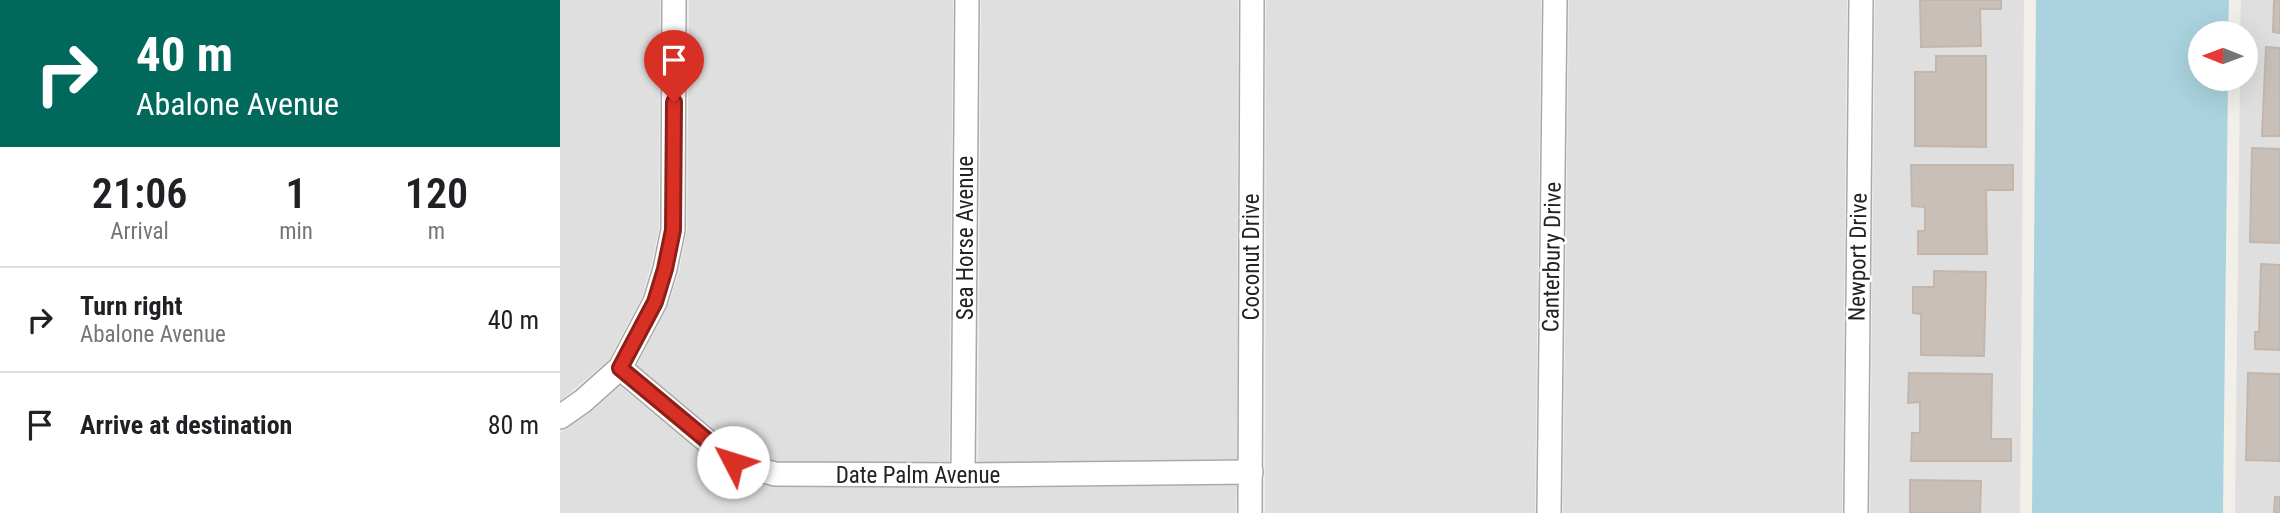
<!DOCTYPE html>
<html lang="en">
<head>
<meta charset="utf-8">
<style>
	:root { --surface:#fff; --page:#f6f6f6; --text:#202124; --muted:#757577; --line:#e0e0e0 }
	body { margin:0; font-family:"Roboto Condensed",sans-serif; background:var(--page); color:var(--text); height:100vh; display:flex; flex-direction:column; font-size:26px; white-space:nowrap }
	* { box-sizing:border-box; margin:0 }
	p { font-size:23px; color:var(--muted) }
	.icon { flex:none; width:38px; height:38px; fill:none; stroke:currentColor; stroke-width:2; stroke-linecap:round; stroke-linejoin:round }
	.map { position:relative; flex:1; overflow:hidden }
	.side { display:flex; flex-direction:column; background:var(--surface); width:560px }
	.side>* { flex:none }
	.hud { background:#00695c; color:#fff; overflow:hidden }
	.needle { width:46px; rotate:271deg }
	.fabs { position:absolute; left:1628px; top:21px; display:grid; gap:14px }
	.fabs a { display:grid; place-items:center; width:70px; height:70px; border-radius:50%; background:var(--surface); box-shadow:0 7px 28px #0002; font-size:35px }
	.pin { position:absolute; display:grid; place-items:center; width:60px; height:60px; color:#fff; margin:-72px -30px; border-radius:50% 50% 50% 0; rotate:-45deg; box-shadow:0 0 7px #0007 }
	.pin .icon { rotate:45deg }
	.me { position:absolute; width:77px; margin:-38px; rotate:310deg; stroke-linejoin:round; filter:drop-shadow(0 0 5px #0008) }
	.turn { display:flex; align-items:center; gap:24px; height:147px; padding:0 21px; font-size:32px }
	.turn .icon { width:91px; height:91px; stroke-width:2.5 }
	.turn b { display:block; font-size:49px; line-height:60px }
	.eta { display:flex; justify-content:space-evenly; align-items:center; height:119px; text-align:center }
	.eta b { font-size:42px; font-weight:600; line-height:49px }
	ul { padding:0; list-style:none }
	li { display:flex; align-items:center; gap:21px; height:105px; padding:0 21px; border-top:2px solid var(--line) }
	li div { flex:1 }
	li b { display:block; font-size:26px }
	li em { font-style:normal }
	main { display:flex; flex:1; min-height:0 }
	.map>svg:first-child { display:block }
</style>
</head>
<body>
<main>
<section class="side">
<div class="hud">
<div class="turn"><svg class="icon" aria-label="right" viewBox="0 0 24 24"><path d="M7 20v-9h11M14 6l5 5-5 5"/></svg><div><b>40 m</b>Abalone Avenue</div></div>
</div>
<div class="eta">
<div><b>21:06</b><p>Arrival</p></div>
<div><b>1</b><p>min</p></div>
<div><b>120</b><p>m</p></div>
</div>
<ul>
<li><svg class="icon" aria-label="right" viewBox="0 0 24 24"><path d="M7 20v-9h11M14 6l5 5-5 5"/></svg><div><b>Turn right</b><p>Abalone Avenue</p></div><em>40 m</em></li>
<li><svg class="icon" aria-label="arrive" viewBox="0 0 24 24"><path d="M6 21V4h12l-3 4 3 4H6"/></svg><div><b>Arrive at destination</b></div><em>80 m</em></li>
</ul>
</section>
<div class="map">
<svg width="1720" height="513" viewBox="0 0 1720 513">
	<rect width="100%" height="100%" fill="#f2efe9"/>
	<g fill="#e0dfdf">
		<polygon points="0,0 100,0 99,229 91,266 82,297 48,361 0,401"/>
		<polygon points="129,0 393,0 389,463 218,462 180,451 77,365 108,305 119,272 127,230"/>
		<polygon points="421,0 678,0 677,459 418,463"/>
		<polygon points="706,0 981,0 975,513 705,513"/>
		<polygon points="1009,0 1287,0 1282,513 1003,513"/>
		<polygon points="1315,0 1464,0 1460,513 1310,513"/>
		<polygon points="1681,0 1720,0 1720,513 1675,513 1680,79 1685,79 1685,33 1680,33"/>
		<polygon points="60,386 163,471 211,486 417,488 677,485 676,513 0,513 0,433 32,411"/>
	</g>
	<polygon fill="#aad3df" points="1476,0 1669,0 1668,33 1640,33 1640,79 1668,79 1663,513 1472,513"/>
	<g fill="#c7bfb8" stroke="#c4b6ab" stroke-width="2">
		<polygon points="1360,0 1441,0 1441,9 1420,9 1421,46 1361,47"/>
		<polygon points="1714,0 1720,0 1720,33 1713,32"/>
		<polygon points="1706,47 1720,48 1720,136 1702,136"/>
		<polygon points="1376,56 1426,56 1426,147 1355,146 1355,72 1376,72"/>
		<polygon points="1692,148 1720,149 1720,243 1690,242"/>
		<polygon points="1351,165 1453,165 1453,190 1426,190 1427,254 1358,254 1358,231 1365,231 1365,207 1352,206"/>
		<polygon points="1701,264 1720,265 1720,350 1695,349 1695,332 1699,332"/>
		<polygon points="1374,271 1426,272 1424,356 1361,355 1361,314 1353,313 1353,287 1374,287"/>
		<polygon points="1349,373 1432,374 1431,439 1451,439 1451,461 1351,461 1352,433 1360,433 1360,402 1348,403"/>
		<polygon points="1688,373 1720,374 1720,461 1686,460"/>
		<polygon points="1350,480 1421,481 1420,513 1350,513"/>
		<polygon points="1715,497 1720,497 1720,513 1714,513"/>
	</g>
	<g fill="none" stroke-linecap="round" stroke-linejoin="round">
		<defs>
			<g id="minor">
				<polyline points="60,368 172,462 215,474 403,475 691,472"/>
				<polyline points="0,417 23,401 60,368 95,302 105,269 113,230 114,0"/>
				<polyline points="403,475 407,0"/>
				<polyline points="690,513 692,0"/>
				<polyline points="989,513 995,0"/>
				<polyline points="1296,513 1301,0"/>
			</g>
		</defs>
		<use href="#minor" stroke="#a9a9a9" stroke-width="26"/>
		<use href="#minor" stroke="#fff" stroke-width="23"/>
	</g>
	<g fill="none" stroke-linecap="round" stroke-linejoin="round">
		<defs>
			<polyline id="route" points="114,102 113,230 105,269 95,302 60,368 173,462"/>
		</defs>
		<use href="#route" stroke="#8d1f18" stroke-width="18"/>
		<use href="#route" stroke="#d93025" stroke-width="12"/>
	</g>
	<g text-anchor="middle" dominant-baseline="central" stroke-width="5" stroke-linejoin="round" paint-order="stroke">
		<g font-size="23" fill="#222" stroke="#fff">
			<text transform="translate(405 238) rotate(-90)">Sea Horse Avenue</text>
			<text transform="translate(691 257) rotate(-90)">Coconut Drive</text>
			<text transform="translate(992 257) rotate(-89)">Canterbury Drive</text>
			<text transform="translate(1298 257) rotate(-89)">Newport Drive</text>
			<text x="358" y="475">Date Palm Avenue</text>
		</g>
	</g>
</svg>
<div class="fabs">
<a><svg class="needle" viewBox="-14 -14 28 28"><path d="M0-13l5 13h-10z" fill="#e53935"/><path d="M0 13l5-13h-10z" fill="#757577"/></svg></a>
</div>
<div class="pin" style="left:114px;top:102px;background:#d93025"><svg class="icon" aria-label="arrive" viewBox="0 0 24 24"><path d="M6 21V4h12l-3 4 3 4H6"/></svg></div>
<svg class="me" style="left:173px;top:462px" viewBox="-20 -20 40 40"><circle r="19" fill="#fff"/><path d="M0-13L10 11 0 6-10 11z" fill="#d93025"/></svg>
</div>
</main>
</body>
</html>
